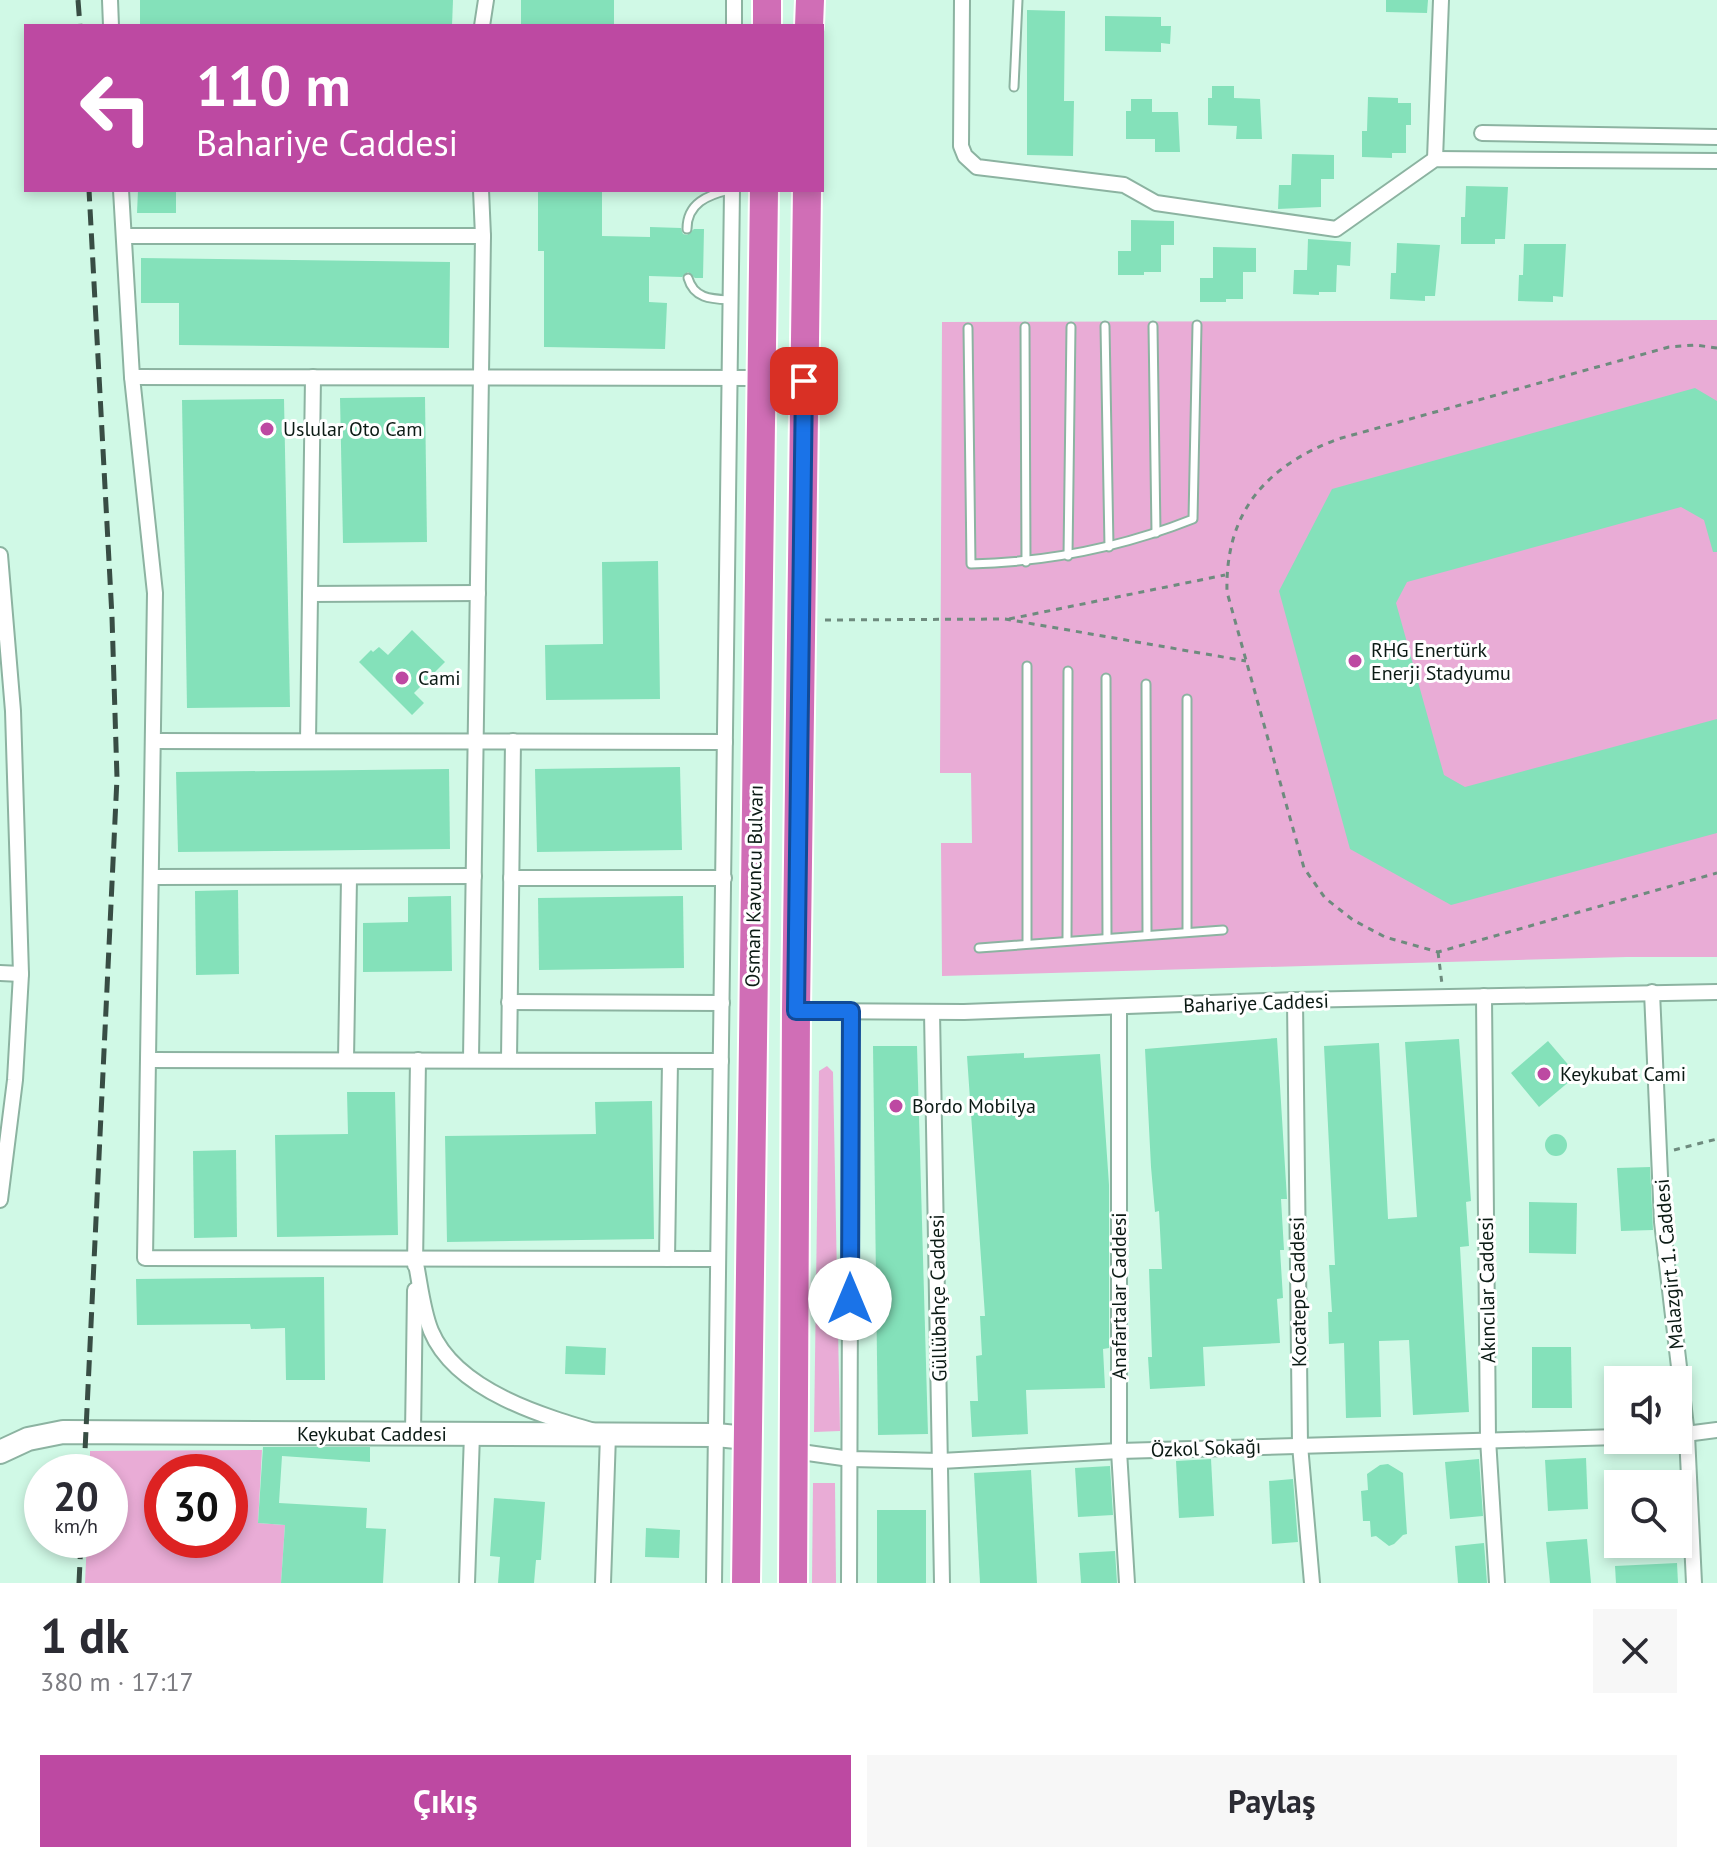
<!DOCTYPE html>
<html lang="tr">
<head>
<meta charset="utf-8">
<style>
	:root { --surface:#fff; --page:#f7f7f7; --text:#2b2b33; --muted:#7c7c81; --accent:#bd49a2 }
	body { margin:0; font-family:"PT Sans",sans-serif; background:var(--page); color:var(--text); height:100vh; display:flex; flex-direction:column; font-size:30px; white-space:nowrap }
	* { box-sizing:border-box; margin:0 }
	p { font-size:26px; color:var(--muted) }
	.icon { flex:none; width:44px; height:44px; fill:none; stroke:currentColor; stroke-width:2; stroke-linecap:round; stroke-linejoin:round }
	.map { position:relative; height:1583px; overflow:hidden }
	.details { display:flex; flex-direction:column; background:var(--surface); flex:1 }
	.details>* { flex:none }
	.hud { position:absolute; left:24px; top:24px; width:800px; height:168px; border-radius:0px; box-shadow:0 4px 12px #0003; background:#bd49a2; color:#fff; overflow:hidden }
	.fabs { position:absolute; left:1604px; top:1366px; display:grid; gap:16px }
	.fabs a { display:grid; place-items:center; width:88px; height:88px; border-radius:0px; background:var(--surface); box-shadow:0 4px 12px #0003; font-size:40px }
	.speed { position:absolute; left:24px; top:1454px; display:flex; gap:16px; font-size:40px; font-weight:700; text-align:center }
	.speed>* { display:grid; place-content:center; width:104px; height:104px; border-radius:50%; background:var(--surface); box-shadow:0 4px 12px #0003; line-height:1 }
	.speed small { font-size:20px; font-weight:400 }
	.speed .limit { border:12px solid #d22; background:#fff; color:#111 }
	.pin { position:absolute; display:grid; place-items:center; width:68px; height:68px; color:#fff; margin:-34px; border-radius:16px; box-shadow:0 4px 12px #0006 }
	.me { position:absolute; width:88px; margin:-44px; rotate:0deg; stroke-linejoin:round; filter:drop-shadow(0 0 6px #0008) }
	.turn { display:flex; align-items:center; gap:28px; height:168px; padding:0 40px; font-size:36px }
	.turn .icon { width:104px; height:104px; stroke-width:2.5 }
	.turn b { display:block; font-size:56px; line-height:68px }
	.round { display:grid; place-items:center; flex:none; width:84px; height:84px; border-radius:0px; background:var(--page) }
	.summary { display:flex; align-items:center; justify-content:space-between; height:136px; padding:0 40px }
	h1 { font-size:48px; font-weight:600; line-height:60px }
	.cta { display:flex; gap:16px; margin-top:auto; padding:16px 40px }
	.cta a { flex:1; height:92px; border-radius:0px; background:var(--accent); color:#fff; font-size:32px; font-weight:600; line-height:92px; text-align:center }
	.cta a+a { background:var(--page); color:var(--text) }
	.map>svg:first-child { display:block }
</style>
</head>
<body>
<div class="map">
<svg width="1717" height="1583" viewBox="0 0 1717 1583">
	<rect width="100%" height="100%" fill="#d0f9e6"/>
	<g fill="#e9acd6" fill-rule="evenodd">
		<polygon points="1717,320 1717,957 1627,957 942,976 941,843 972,843 971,773 940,773 942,322"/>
		<polygon points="827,1066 833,1072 840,1431 814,1432 819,1071"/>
		<path d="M262,1450l-4,73 27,2 -4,58h-196l2,-43h23v-68h-20v-21zM162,1472h68v68h-68z"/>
		<polygon points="813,1483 835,1483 836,1583 812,1583"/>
	</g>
	<g fill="#84e1ba">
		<polygon points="140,0 453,0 452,26 140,26"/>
		<rect x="521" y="0" width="93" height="26"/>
		<polygon points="1386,0 1428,0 1427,13 1386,12"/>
		<polygon points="1027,10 1065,11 1064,101 1074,101 1073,156 1027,155"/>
		<polygon points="1105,16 1161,17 1161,26 1171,26 1170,44 1161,43 1161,52 1105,51"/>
		<polygon points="1212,86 1234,86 1234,98 1260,99 1262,139 1236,139 1237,126 1208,125 1208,98 1212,98"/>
		<polygon points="1368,97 1398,98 1398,103 1411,103 1411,125 1406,125 1406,153 1392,153 1392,158 1362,157 1362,131 1367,131"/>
		<polygon points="1131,99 1152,99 1152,112 1178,112 1180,152 1155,152 1155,139 1126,139 1126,111 1131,111"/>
		<polygon points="1292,154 1334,155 1334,179 1321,179 1321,207 1278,209 1279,185 1291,185"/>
		<polygon points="1466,186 1508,187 1505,239 1495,239 1495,244 1461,244 1461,217 1465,217"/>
		<polygon points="138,190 176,190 176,213 137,213"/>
		<polygon points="538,190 602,190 602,236 650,237 650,227 681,228 683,234 687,235 694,229 704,229 703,278 695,278 688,272 682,277 649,276 649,302 667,303 665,349 544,347 544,251 538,251"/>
		<polygon points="1131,220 1174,221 1174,245 1161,245 1161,272 1144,272 1144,275 1118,275 1118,251 1131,251"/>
		<polygon points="1308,239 1351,242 1350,266 1337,265 1336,292 1319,292 1319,295 1293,294 1294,270 1307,270"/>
		<polygon points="1397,243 1440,245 1435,296 1425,296 1425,301 1390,299 1391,273 1396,273"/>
		<polygon points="1524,244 1566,244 1563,297 1553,296 1553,302 1518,301 1519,275 1523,275"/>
		<polygon points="1213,247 1256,248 1256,272 1243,272 1243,299 1226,299 1226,302 1200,302 1200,278 1213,278"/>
		<polygon points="141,258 450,262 449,348 179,345 179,303 141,303"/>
		<polygon points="1695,388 1717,401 1717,552 1713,552 1704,520 1681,507 1407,582 1396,603 1444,775 1465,787 1717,719 1717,833 1451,905 1350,849 1279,591 1332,489"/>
		<polygon points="425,397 427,542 343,543 340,398"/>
		<polygon points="284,399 290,707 187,708 182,400"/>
		<polygon points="658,561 660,699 546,700 545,645 603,644 602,562"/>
		<polygon points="412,630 445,662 414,693 424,703 412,715 359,662 371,650 373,652 379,647 388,655"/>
		<polygon points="680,767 682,850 537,852 535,769"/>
		<polygon points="449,769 450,849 178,852 176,772"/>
		<polygon points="238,890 239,974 196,975 195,891"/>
		<polygon points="451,896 452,971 363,972 363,923 408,922 408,897"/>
		<polygon points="683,896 684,968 539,970 538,898"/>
		<polygon points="1277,1038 1287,1199 1281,1199 1284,1250 1280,1250 1283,1298 1277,1299 1280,1343 1203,1347 1205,1386 1150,1389 1148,1357 1152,1357 1149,1269 1162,1269 1159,1211 1155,1212 1151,1167 1145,1049"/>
		<polygon points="1459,1039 1471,1201 1466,1202 1469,1246 1460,1247 1469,1412 1413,1415 1409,1340 1379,1341 1381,1417 1346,1418 1344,1343 1329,1344 1328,1312 1332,1312 1329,1265 1335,1265 1324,1046 1379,1043 1388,1219 1417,1217 1405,1042"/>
		<polygon points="1548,1041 1577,1075 1539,1107 1511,1073"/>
		<polygon points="873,1046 917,1046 928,1434 878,1435"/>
		<polygon points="1024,1053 1024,1058 1100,1054 1109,1185 1109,1348 1103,1349 1105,1388 1026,1390 1028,1434 972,1437 970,1401 978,1401 976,1356 982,1355 980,1316 985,1316 967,1056"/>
		<polygon points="347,1092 395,1092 398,1235 277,1237 275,1135 348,1134"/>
		<polygon points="652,1101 654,1239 447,1242 445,1136 596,1134 595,1102"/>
		<circle cx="1556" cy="1145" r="11"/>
		<polygon points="236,1150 237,1237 194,1238 193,1151"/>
		<polygon points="1650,1167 1653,1230 1621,1231 1617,1168"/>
		<polygon points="1529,1202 1577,1203 1576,1254 1529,1253"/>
		<polygon points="324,1277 325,1380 286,1380 285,1328 251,1329 250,1324 137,1325 136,1279"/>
		<polygon points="566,1346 606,1348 605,1375 565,1374"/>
		<polygon points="1532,1347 1571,1347 1572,1408 1532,1408"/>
		<polygon points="263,1447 370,1447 370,1462 282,1456 279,1503 367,1508 366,1528 386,1529 383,1583 281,1583 285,1525 258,1523"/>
		<polygon points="1586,1458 1588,1509 1548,1511 1545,1460"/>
		<polygon points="1211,1459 1214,1516 1179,1518 1176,1461"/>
		<polygon points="1479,1459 1483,1516 1450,1519 1445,1462"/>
		<polygon points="1388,1464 1403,1473 1407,1534 1403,1535 1394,1544 1389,1546 1376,1536 1371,1537 1370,1521 1363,1521 1361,1491 1368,1490 1367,1474 1380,1465"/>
		<polygon points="1110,1466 1113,1515 1078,1517 1075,1468"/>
		<polygon points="1031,1470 1037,1583 980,1583 974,1473"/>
		<polygon points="1293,1479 1298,1542 1272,1544 1269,1481"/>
		<polygon points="494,1498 545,1502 541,1560 536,1560 534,1583 498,1583 500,1557 490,1556"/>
		<rect x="877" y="1510" width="49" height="73"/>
		<polygon points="646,1528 680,1530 679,1558 645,1557"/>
		<polygon points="1587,1539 1591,1583 1550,1583 1546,1542"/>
		<polygon points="1484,1543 1487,1583 1458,1583 1455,1546"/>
		<polygon points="1115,1551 1117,1583 1081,1583 1079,1553"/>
		<polygon points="1677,1563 1678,1583 1616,1583 1615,1566"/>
	</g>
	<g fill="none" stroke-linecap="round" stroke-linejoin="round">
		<defs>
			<g id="lane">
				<polyline points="1014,87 1018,0"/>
				<path d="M687,229c0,-26 21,-34 42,-39"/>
				<path d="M688,278c6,21 24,21 43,22"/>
				<polyline points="1105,326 1109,547"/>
				<polyline points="1153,326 1156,533"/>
				<polyline points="1025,327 1026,562"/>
				<path d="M968,328l3,236c78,-2 149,-16 222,-45l4,-194"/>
				<polyline points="1068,556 1071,327"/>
				<polyline points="1027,666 1027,943"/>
				<polyline points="1106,678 1107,938"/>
				<polyline points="1146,684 1147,935"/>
				<polyline points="1187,699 1187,932"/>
				<polyline points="1067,940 1068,671"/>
				<polyline points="979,948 1223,930"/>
			</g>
			<g id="street">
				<polyline points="110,0 111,26"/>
				<polyline points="962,0 961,146 965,156 977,167 1124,185 1156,203 1336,229 1435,159 1717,161"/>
				<polyline points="482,26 486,0"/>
				<polyline points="734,26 734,0"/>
				<polyline points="1482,133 1717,137"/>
				<polyline points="1435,159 1441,0"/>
				<polyline points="121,190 132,377 155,593 145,1258 718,1259"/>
				<polyline points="124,236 483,236"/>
				<polyline points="132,377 762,378"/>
				<polyline points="0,555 13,711 21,974 15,1080 0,1200"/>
				<polyline points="310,594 478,593"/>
				<polyline points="153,741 725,742"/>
				<polyline points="308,741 313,377"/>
				<polyline points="151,877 474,876"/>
				<polyline points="511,878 724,878"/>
				<polyline points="0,973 21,974"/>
				<polyline points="1652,992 1662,1222 1687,1435 1694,1583"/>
				<polyline points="1484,996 1488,1439 1497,1583"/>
				<polyline points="1295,1000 1300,1445 1312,1583"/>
				<polyline points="509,1002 722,1003"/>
				<polyline points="1119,1008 1119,1451 1127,1583"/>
				<polyline points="796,1011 964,1012 1295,1000 1717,992"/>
				<polyline points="932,1012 942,1583"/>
				<polyline points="471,1059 483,236 481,190"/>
				<polyline points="148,1060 721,1061"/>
				<polyline points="346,1060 349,878"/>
				<polyline points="509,1060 513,741"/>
				<path d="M415,1259c5,23 7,50 16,72 26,62 118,87 177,104l-5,148"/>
				<polyline points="667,1259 670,1061"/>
				<polyline points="415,1265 418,1060"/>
				<polyline points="413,1434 415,1290"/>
				<polyline points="1678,1435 1717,1430"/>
				<polyline points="794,1451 850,1459 941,1461 1119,1451 1618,1437"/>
				<polyline points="467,1583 472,1434"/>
				<polyline points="714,1583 732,190"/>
				<polyline points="849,1583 851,1011"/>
			</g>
			<polyline id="secondary" points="0,1452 28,1439 63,1432 716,1435 747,1438"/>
			<g id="highway">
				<polyline points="767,26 767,0"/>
				<polyline points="809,26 810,0"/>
				<polyline points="746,1583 764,190"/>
				<polyline points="793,1583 796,1011 807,190"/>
			</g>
		</defs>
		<use href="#lane" stroke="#8cb3a1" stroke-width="11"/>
		<use href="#street" stroke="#8cb3a1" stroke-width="18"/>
		<use href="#secondary" stroke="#8cb3a1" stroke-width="26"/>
		<use href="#highway" stroke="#fff" stroke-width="32"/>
		<g stroke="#6e8b7e" stroke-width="3" stroke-dasharray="6 6" stroke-linecap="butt">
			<path d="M1717,348l-22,-3 -26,2 -331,92c-72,27 -113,73 -111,153l77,276 21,30 28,22 32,17 53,15 279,-79"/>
			<polyline points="1009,619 1225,575"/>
			<polyline points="825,620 1005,619 1246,661"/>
			<polyline points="1438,952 1442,984"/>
			<polyline points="1674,1150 1717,1139"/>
		</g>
		<use href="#lane" stroke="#fff" stroke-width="7"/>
		<use href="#street" stroke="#fff" stroke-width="14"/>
		<use href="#secondary" stroke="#fff" stroke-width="22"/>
		<use href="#highway" stroke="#d06eb6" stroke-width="28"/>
		<g stroke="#384d44" stroke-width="5" stroke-dasharray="16 8" stroke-linecap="butt">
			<polyline points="78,0 80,26"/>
			<polyline points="84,1472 117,778 112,617 89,190"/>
			<polyline points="79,1583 81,1540"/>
		</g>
	</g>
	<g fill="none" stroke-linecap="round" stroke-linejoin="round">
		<defs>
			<polyline id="route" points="804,381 796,1011 851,1011 850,1299"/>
		</defs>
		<use href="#route" stroke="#114b97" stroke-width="20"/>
		<use href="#route" stroke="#1a73e8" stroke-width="14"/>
	</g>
	<g fill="#bd49a2" stroke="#fff" stroke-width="3">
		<circle cx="267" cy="429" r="8"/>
		<circle cx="1355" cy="661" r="8"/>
		<circle cx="402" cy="678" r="8"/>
		<circle cx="1544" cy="1074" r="8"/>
		<circle cx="896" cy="1106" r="8"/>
	</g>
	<g text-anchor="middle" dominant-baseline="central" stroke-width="6" stroke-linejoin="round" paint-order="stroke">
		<g font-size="20" fill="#0b1a14" stroke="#fff" text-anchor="start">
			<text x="283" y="429">Uslular Oto Cam</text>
			<text x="1371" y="650">RHG Enertürk<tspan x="1371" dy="23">Enerji Stadyumu</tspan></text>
			<text x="418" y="678">Cami</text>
			<text x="1560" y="1074">Keykubat Cami</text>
			<text x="912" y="1106">Bordo Mobilya</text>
		</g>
		<g font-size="20" fill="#0b1a14" stroke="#fff">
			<text transform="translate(754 886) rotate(-89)">Osman Kavuncu Bulvarı</text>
			<text transform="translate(1256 1003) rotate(-2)">Bahariye Caddesi</text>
			<text transform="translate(1669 1264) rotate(-95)">Malazgirt 1. Caddesi</text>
			<text transform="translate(1487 1290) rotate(-91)">Akıncılar Caddesi</text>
			<text transform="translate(1298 1292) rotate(-91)">Kocatepe Caddesi</text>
			<text transform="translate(1119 1296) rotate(-90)">Anafartalar Caddesi</text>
			<text transform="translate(938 1298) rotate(-91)">Güllübahçe Caddesi</text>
			<text x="372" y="1434">Keykubat Caddesi</text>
			<text transform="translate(1206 1448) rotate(-2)">Özkol Sokağı</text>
		</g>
	</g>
</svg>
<div class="fabs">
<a><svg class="icon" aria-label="sound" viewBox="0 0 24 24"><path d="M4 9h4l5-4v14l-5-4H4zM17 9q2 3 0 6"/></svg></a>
<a><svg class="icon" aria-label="search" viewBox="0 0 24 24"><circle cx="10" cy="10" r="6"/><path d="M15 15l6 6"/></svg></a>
</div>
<div class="speed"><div>20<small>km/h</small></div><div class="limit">30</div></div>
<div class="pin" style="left:804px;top:381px;background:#d93025"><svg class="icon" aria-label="arrive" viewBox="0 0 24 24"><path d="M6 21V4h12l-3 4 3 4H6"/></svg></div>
<svg class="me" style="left:850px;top:1299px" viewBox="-20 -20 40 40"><circle r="19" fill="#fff"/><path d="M0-13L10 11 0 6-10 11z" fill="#1a73e8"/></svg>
<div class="hud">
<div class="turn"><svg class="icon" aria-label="left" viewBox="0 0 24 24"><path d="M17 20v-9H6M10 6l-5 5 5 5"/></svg><div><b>110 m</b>Bahariye Caddesi</div></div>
</div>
</div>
<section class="details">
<div class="summary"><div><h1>1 dk</h1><p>380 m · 17:17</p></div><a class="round"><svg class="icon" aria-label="close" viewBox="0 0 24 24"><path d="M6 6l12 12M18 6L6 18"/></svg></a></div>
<div class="cta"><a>Çıkış</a><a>Paylaş</a></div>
</section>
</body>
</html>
